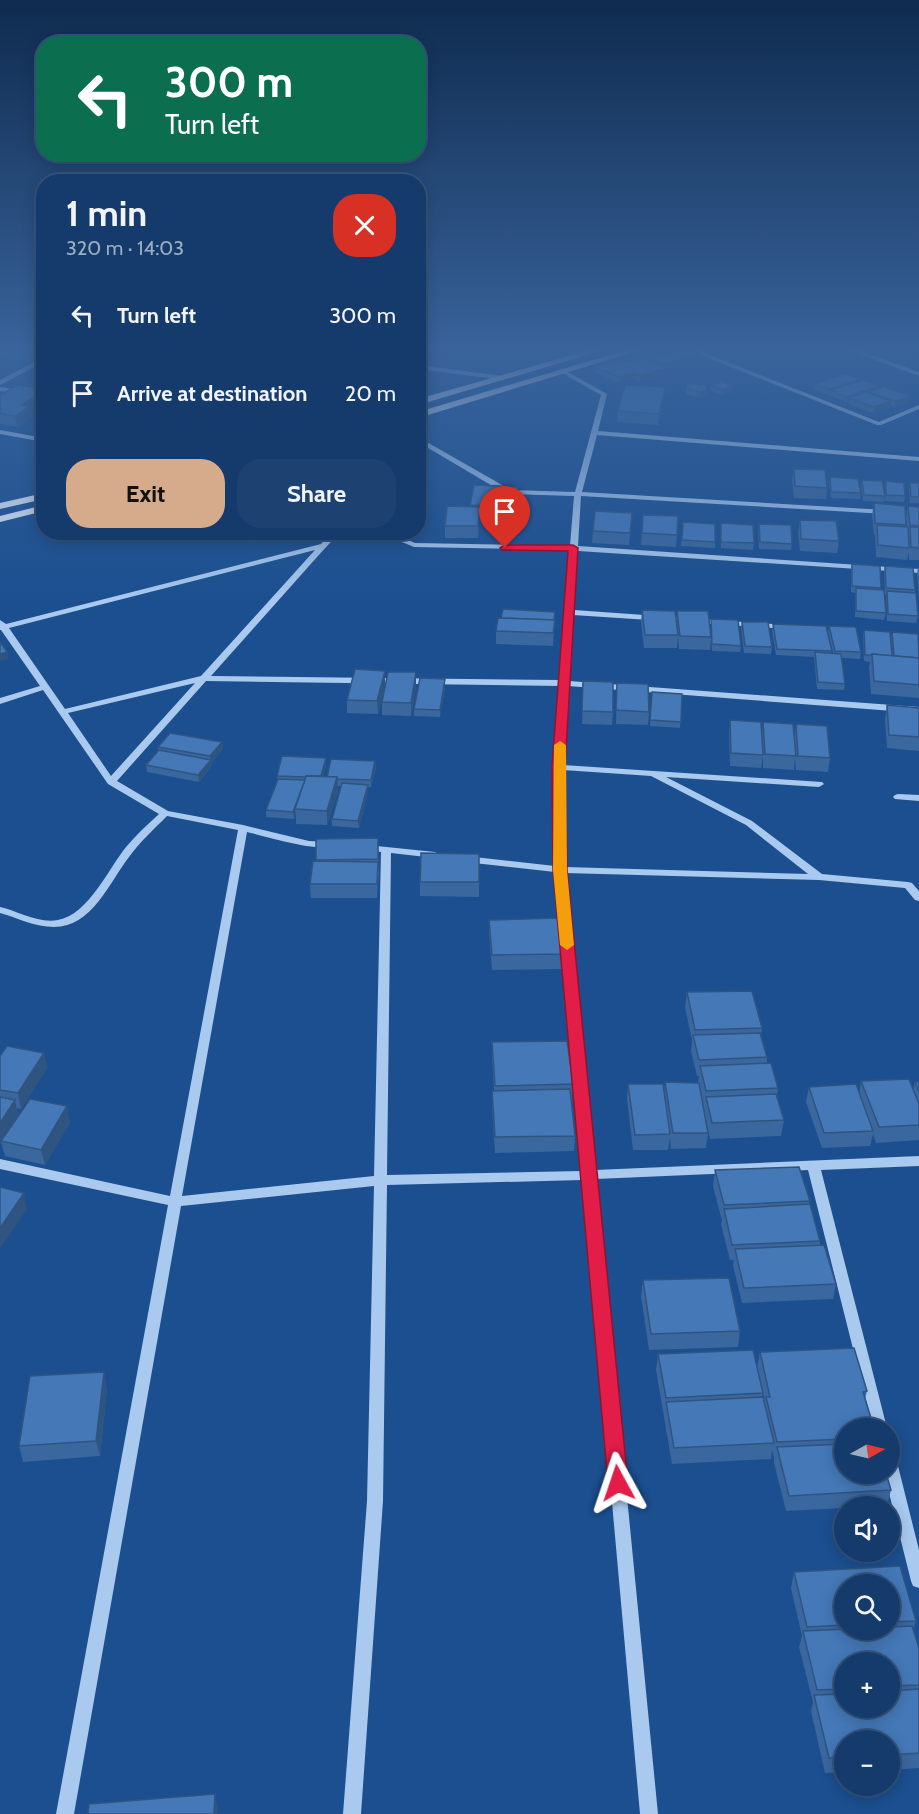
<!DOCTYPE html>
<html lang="en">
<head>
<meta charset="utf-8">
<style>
	:root { --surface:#143b6b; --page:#1d4271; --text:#f1f3f6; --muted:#9dadc1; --line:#33557e; --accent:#d6ab8b }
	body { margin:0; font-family:Cabin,sans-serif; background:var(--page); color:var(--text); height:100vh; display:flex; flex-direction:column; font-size:22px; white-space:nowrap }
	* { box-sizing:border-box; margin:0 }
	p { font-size:20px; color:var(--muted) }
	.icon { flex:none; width:33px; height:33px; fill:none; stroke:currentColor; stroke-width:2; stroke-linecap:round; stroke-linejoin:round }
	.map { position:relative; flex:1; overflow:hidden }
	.drawer { position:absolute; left:36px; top:174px; width:390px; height:366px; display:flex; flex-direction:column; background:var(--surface); border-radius:24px; box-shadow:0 3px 15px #0003,0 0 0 2px var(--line) }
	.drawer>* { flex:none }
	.guide { position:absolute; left:36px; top:36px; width:390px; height:126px; border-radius:24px; box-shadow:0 3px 15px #0003,0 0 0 2px var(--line); background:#0b6e4f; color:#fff; overflow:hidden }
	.needle { width:39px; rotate:82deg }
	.buttons { position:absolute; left:834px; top:1418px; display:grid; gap:12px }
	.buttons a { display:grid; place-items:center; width:66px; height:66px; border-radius:50%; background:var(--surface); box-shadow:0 3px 15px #0003,0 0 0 2px var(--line); font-size:30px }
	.pin { position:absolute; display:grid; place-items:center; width:51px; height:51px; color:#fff; margin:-62px -26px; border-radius:50% 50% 50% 0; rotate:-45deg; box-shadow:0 0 6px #0007 }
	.pin .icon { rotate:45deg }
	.me { position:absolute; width:66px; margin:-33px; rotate:355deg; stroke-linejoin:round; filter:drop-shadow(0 0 4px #0008) }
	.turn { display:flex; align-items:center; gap:21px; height:126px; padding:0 30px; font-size:27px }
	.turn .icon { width:78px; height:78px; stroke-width:2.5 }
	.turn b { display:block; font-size:42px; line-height:51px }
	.round { display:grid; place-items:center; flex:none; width:63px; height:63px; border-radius:24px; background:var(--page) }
	.summary { display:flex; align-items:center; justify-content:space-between; height:102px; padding:0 30px }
	h1 { font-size:36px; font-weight:800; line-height:45px }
	.cta { display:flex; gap:12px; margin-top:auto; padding:12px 30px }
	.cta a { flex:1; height:69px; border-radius:24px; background:var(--accent); color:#111; font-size:24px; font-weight:800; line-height:69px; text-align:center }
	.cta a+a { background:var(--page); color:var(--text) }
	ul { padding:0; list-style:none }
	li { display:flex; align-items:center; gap:18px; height:78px; padding:0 30px }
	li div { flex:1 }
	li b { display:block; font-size:22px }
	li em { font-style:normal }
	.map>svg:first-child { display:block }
</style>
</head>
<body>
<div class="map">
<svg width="919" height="1814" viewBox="0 0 919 1814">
	<rect width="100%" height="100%" fill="#1b4f8f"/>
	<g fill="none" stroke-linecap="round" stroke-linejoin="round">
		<g fill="#a9c9ee" fill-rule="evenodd">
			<polygon points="683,348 692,348 879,422 919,405 919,409 881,425 877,425"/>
			<polygon points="843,348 852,348 919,372 919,376"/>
			<polygon points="44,357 44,362 0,385 0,380"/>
			<polygon points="418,365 504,376 507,378 504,380 418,369"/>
			<path d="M564,370l43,24 -9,37 321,26v4l-322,-26 -15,57 304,18 4,2 -4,2 -305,-18 -3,50 341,23v4l-341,-22 -4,59 213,15 4,2 -4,2 -214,-14 -4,66 350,26v6l-351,-27 -5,79 259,17 2,2 -5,3 -153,-10 86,44 70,53 86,8 4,1 7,8v10l-4,-1 -10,-12 -86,-8 -254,-7 30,297 324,-14v10l-98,4 66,258h-14l-65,-258 -212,9 62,635h-18l-57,-634 -196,5 -4,316 -22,313h-18l24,-313 7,-315 -193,20 -107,608h-18l112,-609 -168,-36v-10l170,37 68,-366 -71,-14c-13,13 -27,26 -38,41 -20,26 -37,70 -75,70 -19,0 -36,-9 -54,-14v-6c18,4 39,17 58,13 30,-5 51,-52 68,-73 10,-12 22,-23 33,-33l-51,-30 -65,-94 -43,14v-6l40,-12 -39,-56h-1v-10l6,4 315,-80 11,-12h8l-23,25 -106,119 349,4 10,-130 -156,-3 -36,-15h11l26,11 155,3 4,-50 -68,-2 -88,-52v-5l93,53 64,2 26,-97 -39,-22 -1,-1zM315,550l-114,126 -136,33 -56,-81zM206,681l354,5 -7,81 2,99 -90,-10 -5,3 5,3 90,10 27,299 -195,4 4,-322 44,5 5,-3 -5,-3 -68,-7 -5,3 1,2 18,2 -7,324 -192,20 65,-364c17,4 75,22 88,13l-5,-3 -21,-1 -66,-16 -75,-14 -51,-30zM195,683l-84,93 -43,-63zM563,770l88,6 95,49 62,49 -243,-7z"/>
			<polygon points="0,387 44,394 44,398 0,391"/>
			<polygon points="0,430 44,438 44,442 0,434"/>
			<polygon points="898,794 919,795 919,801 895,799 893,797 895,795"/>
			<polygon points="890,1459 895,1461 898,1466 919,1550 919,1588 913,1586 911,1581 884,1473 890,1473"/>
		</g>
		<g fill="#f0f6ff" fill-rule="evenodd">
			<polygon points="597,348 611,348 418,405 418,399"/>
			<polygon points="633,348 647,348 418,418 418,412"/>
			<polygon points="44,493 44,499 0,509 0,503"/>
			<polygon points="44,505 44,511 0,522 0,516"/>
		</g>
	</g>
	<g fill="#3a679d" fill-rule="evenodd">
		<polygon points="0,348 42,352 28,360 0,356"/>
		<polygon points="699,354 698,359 666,369 666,373 640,382 633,379 619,383 594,372 595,367 628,362 649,361 650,359"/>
		<polygon points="860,379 860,381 879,386 879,388 910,396 909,402 895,407 890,405 890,407 873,413 848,404 849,401 846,402 830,396 831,394 829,395 814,389 815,384"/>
		<polygon points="711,385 732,392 722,395 710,390"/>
		<polygon points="665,387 664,398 658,425 617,422 618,411"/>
		<polygon points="686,388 707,390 706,396 699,397 686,394"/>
		<polygon points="0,395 31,411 32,417 17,427 0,424"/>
		<polygon points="794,469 827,488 826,499 794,498 792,480"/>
		<polygon points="830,477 861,493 860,499 831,498 829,483"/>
		<polygon points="862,480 885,496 884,502 863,501 861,486"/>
		<polygon points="886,481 905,496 904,502 885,501 885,487"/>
		<polygon points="910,483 919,483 919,503 910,503 909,489"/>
		<polygon points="519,487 519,499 516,518 479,517 478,538 445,538 445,526 470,507 470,505"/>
		<polygon points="874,503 906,525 906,527 907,527 906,518 908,506 919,507 919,560 909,560 909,552 907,560 876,557 875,535 874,535 872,515"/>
		<polygon points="632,513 629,545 592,543 593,531"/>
		<polygon points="643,515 678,516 676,547 641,545"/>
		<polygon points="800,520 839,541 837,553 800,551 798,532"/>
		<polygon points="683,522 715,542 715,548 681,546"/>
		<polygon points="721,523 754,543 753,550 721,548"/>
		<polygon points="759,524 792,544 791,550 759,549 758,530"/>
		<polygon points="852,564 880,566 881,590 886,613 884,620 855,617 855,593 851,592 851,570"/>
		<polygon points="885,566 915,590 918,616 916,623 887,621 886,595 885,595 884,572"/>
		<polygon points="918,568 919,568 919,597 917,574"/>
		<polygon points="642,610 676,623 677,611 711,633 711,619 741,646 740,652 712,651 711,639 710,650 679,649 678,637 677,648 644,648 641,623"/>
		<polygon points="555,612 553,646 496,644 496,631"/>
		<polygon points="742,622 772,647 771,654 744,653 741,628"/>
		<polygon points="773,624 832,651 831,653 833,653 828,633 829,626 861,652 860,659 842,658 845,684 844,690 817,689 814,657 776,655 772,631"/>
		<polygon points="864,630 891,638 892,632 919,638 919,635 919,698 871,694 869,667 870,662 864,661 863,636"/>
		<polygon points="385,671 385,684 378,714 347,713 347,700"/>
		<polygon points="445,679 445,686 440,717 414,716 414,709"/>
		<polygon points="583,681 613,712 612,725 582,724"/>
		<polygon points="617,683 649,712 648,725 616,724"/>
		<polygon points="416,686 411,716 382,715 382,702"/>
		<polygon points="652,692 682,694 680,728 650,726"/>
		<polygon points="887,705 919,708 919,751 887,748 885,719"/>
		<polygon points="730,720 762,735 763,722 794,736 796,724 830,758 828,772 796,770 795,758 794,770 763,768 763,756 761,768 730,766 729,733"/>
		<polygon points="222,742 223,749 211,763 211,767 199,782 147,772 146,765 158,751 158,747"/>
		<polygon points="326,758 326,765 323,777 327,777 375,761 376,768 371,787 368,787 368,792 359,828 332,826 332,819 341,786 337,786 338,791 327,825 296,824 296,814 294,819 266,817 266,810 277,781 277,776"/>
		<polygon points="378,838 379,873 377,898 311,898 310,884 316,861 316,839"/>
		<polygon points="479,854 479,897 420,896 420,882"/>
		<polygon points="489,920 563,954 562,969 492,970 489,934"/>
		<polygon points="687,992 762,1028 761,1035 767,1057 767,1064 778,1088 777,1097 784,1120 781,1136 710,1139 705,1118 708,1133 706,1148 671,1149 670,1138 668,1150 633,1150 627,1099 628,1084 664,1094 665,1082 698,1083 699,1076 697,1076 691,1051 692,1040 685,1007"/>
		<polygon points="492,1042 573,1084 572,1099 571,1099 575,1136 574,1151 495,1153 492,1107 492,1091 494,1091 492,1058"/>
		<polygon points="0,1053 0,1055 44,1053 47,1068 21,1109 17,1108 18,1115 70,1122 45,1165 5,1156 1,1142 0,1144"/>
		<polygon points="861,1081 913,1090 915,1082 919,1082 919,1140 876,1143 873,1134 870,1146 822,1148 806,1102 809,1087 859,1093"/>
		<polygon points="715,1170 810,1201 809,1204 820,1241 820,1245 836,1284 833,1299 742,1303 733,1265 734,1260 730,1260 721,1224 722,1221 713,1186"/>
		<polygon points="643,1280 740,1331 738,1347 649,1350 641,1296"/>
		<path d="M760,1352l107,39 -2,8 -21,29v45l47,17 -4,16h-43v2l-58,3 -12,-48v-5l-2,-8 -1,9 -99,5 -16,-94 2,-16 99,14zM763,1393l2,9v3l-3,-8z"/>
		<polygon points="107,1388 100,1456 23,1462 19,1446"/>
		<path d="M900,1566l16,55 -3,8 6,19v120l-29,2v-30h-46v32l-19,1 -14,-62 2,-9 -14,-55 3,-11 -11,-48 3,-16zM844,1584h46v45h-46zM844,1662h46v45h-46z"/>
	</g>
	<g fill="#305480">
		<polygon points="38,348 41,348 42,352 28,360 27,355"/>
		<polygon points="699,354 698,359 666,369 666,373 640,382 640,376 662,369 663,364"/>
		<polygon points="634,373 633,379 619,383 619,377"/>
		<polygon points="860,379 859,384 831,390 831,394 829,395 830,389"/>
		<polygon points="733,386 732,392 722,395 723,390"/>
		<polygon points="879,386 879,392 869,392 869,395 849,398 849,401 846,402 847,397"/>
		<polygon points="665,387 664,398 658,425 659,414"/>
		<polygon points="707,390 706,396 699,397 700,392"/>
		<polygon points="44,391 44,403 31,411 32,417 17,427 15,416 21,405"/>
		<polygon points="910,396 909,402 895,407 895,401"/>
		<polygon points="891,401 890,407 873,413 874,407"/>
		<polygon points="519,487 519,499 516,518 516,507"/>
		<polygon points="7,652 9,659 0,661 0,654"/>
		<polygon points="385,671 385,684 378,714 377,701"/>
		<polygon points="416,672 416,686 411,716 411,703"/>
		<polygon points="445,679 445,686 440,717 440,710"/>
		<polygon points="222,742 223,749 211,763 210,756"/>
		<polygon points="326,758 326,765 321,785 321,778"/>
		<polygon points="211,760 211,767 199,782 198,775"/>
		<polygon points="375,761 376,768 371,787 371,780"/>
		<polygon points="337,777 338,791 327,825 327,811"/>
		<polygon points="305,780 295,809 296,814 294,819 293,812"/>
		<polygon points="368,785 368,792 359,828 358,821"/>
		<polygon points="378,862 378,876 377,898 377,884"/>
		<polygon points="44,1053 47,1068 21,1109 18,1093"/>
		<polygon points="15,1100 18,1115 1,1141 1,1142 0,1144 0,1123"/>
		<polygon points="67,1106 70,1122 45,1165 41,1150"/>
		<polygon points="24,1193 27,1209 0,1249 0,1228"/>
		<polygon points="104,1372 107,1388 100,1456 96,1441"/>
		<polygon points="215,1794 218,1809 217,1814 214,1814"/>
	</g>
	<g fill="#4478b7" stroke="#305480" stroke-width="1.5">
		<polygon points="0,348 38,348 27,355 0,351"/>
		<polygon points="686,349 699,354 663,364 650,359"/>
		<polygon points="642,358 666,368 640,376 634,373 619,377 595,367 623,359 628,362"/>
		<polygon points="845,374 860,379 830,389 815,384"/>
		<polygon points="863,380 879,386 847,397 831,390"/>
		<polygon points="721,382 733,386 723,390 711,385"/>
		<polygon points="695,384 706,386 707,390 700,392 686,388 688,385"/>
		<polygon points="18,385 44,389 44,391 21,405 31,406 15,416 0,413 0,395"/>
		<polygon points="625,385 665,387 659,414 618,411"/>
		<polygon points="884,387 910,396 895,401 869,392"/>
		<polygon points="866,392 891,401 874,407 849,398"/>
		<polygon points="794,469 825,470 827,488 795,486"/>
		<polygon points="830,477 858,479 861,493 831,492"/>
		<polygon points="862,480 882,481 885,496 864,495"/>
		<polygon points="886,481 904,483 905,496 886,495"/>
		<polygon points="910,483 919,483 919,497 911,497"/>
		<polygon points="474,485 519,487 516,507 470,505"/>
		<polygon points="874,503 905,506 906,525 875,523"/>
		<polygon points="447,506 480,507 478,526 445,526"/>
		<polygon points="908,506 919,507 919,526 910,525"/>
		<polygon points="595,511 632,513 630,533 593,531"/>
		<polygon points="643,515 678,516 677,535 642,533"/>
		<polygon points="800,520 836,521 839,541 801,539"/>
		<polygon points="683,522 715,524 715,542 682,540"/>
		<polygon points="721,523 753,525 754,543 721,542"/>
		<polygon points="759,524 791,525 792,544 760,542"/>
		<polygon points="877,525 908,527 909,548 878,545"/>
		<polygon points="910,527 919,527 919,548 911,547"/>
		<polygon points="852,564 880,566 881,588 852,586"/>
		<polygon points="885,566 913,568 915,590 886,588"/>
		<polygon points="856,588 884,590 886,613 856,611"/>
		<polygon points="887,591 916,593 918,616 888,614"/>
		<polygon points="503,609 555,612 554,620 501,618"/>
		<polygon points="642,610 675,611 678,635 645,635"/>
		<polygon points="677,611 708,611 711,637 680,636"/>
		<polygon points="498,618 555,620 553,633 496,631"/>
		<polygon points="711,619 738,620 741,646 712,644"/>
		<polygon points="742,622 768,622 772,647 745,646"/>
		<polygon points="773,624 826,626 832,651 777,649"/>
		<polygon points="829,626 856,627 861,652 835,651"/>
		<polygon points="864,630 890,632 892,656 872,654 872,655 865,655"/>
		<polygon points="892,632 918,634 919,658 894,656"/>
		<polygon points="0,642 7,652 0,654"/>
		<polygon points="815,652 841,654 845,684 818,682"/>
		<polygon points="872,654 919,658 919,685 874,681"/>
		<polygon points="355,669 385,671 377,701 347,700"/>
		<polygon points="388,672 416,672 411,703 382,702"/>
		<polygon points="420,678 445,679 440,710 414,709"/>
		<polygon points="583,681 613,682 613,712 582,711"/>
		<polygon points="617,683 648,684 649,712 616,710"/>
		<polygon points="652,692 682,694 681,722 650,720"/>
		<polygon points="887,705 919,708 919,737 889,735"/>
		<polygon points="730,720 761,722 763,755 731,753"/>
		<polygon points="763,722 793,724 796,756 765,754"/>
		<polygon points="796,724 827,726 830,758 798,756"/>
		<polygon points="170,733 222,742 210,756 158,747"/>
		<polygon points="159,750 211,760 198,775 146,765"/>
		<polygon points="282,756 326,758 321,776 306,776 306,777 277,776"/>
		<polygon points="331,759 375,761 371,780 336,779 337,777 327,777"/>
		<polygon points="306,776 337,777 327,811 295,809"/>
		<polygon points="278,779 305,780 293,812 266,810"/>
		<polygon points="342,783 368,785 358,821 332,819"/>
		<polygon points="378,838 378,859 316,860 316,839"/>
		<polygon points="421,853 479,854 479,882 420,882"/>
		<polygon points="313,861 378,862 377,884 310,884"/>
		<polygon points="557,918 563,954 492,955 489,920"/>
		<polygon points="752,991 762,1028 695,1030 687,992"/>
		<polygon points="760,1033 767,1057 699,1060 693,1035"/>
		<polygon points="567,1041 573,1084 495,1086 492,1042"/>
		<polygon points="7,1046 44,1053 18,1093 0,1090 0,1056"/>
		<polygon points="771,1063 778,1088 706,1091 700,1066"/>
		<polygon points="909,1079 919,1104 919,1125 879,1127 861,1081"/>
		<polygon points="665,1082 699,1083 708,1133 673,1133"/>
		<polygon points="915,1082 919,1082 919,1091"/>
		<polygon points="628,1084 663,1084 670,1134 635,1135"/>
		<polygon points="856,1084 873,1131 824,1133 809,1087"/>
		<polygon points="570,1089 575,1136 495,1137 492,1091"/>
		<polygon points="776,1094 784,1120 712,1123 706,1097"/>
		<polygon points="0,1097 15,1100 0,1123"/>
		<polygon points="30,1099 67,1106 41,1150 1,1141"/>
		<polygon points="799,1167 810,1201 724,1205 715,1170"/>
		<polygon points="0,1187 24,1193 0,1228"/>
		<polygon points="810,1204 820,1241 732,1245 724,1209"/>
		<polygon points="824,1245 836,1284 744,1288 735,1249"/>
		<polygon points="729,1278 740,1331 651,1334 643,1280"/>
		<polygon points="854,1348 867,1391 863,1392 874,1428 844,1428 844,1439 777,1442 766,1397 770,1397 760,1352"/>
		<polygon points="753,1350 763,1393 666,1398 658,1354"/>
		<polygon points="104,1372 96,1441 19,1446 30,1376"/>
		<polygon points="763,1397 774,1443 674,1448 666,1402"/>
		<polygon points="844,1444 844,1473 886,1473 891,1490 789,1496 777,1447"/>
		<polygon points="900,1566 916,1621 890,1622 890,1584 844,1584 844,1625 807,1627 794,1572"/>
		<polygon points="912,1626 919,1648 919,1685 890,1686 890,1662 844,1662 844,1689 817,1690 803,1631 848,1629 890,1629 890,1627"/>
		<polygon points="919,1689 919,1753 890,1755 890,1740 844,1740 844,1757 829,1758 814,1695 844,1694 844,1707 890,1707 890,1691"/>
		<polygon points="215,1794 214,1814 88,1814 89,1804"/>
	</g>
	<linearGradient id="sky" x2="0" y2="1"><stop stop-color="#0f2b4f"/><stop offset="0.58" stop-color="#39639b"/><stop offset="1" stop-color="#39639b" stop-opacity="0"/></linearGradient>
	<rect width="919" height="602" fill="url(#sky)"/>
	<polygon fill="#e11d48" stroke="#92132f" stroke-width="1.5" points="505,545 573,545 578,548 565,767 567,870 628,1483 625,1489 618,1492 611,1489 608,1483 553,870 552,767 568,551 502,550 500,548"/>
	<polygon fill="#f59e0b" points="560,741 566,745 567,870 574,945 567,950 560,945 553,870 554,745"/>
</svg>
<div class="buttons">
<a><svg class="needle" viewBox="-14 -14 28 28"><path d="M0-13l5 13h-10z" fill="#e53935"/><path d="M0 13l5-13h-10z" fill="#9dadc1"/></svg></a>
<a><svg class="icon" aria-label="sound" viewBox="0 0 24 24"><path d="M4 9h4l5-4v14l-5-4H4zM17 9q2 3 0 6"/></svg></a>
<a><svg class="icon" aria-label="search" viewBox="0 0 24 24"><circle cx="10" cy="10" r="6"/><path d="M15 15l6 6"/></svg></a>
<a>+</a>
<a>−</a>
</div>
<div class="pin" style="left:505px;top:548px;background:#d93025"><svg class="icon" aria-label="arrive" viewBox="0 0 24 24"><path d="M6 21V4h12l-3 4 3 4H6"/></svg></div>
<svg class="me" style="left:618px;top:1483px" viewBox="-20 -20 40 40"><path d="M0-17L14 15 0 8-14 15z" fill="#e11d48" stroke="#fff" stroke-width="4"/></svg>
<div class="guide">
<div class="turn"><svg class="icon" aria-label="left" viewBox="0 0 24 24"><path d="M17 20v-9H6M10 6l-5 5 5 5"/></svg><div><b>300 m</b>Turn left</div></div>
</div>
<section class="drawer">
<div class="summary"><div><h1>1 min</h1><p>320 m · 14:03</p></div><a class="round" style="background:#d93025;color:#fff"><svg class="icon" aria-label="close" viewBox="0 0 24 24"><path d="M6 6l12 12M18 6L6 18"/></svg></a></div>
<ul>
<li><svg class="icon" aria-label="left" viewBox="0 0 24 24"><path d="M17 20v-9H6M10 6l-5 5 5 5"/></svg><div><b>Turn left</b></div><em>300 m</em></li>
<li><svg class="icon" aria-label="arrive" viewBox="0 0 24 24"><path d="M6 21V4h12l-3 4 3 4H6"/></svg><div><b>Arrive at destination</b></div><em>20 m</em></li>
</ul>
<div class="cta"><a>Exit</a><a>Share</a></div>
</section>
</div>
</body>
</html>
